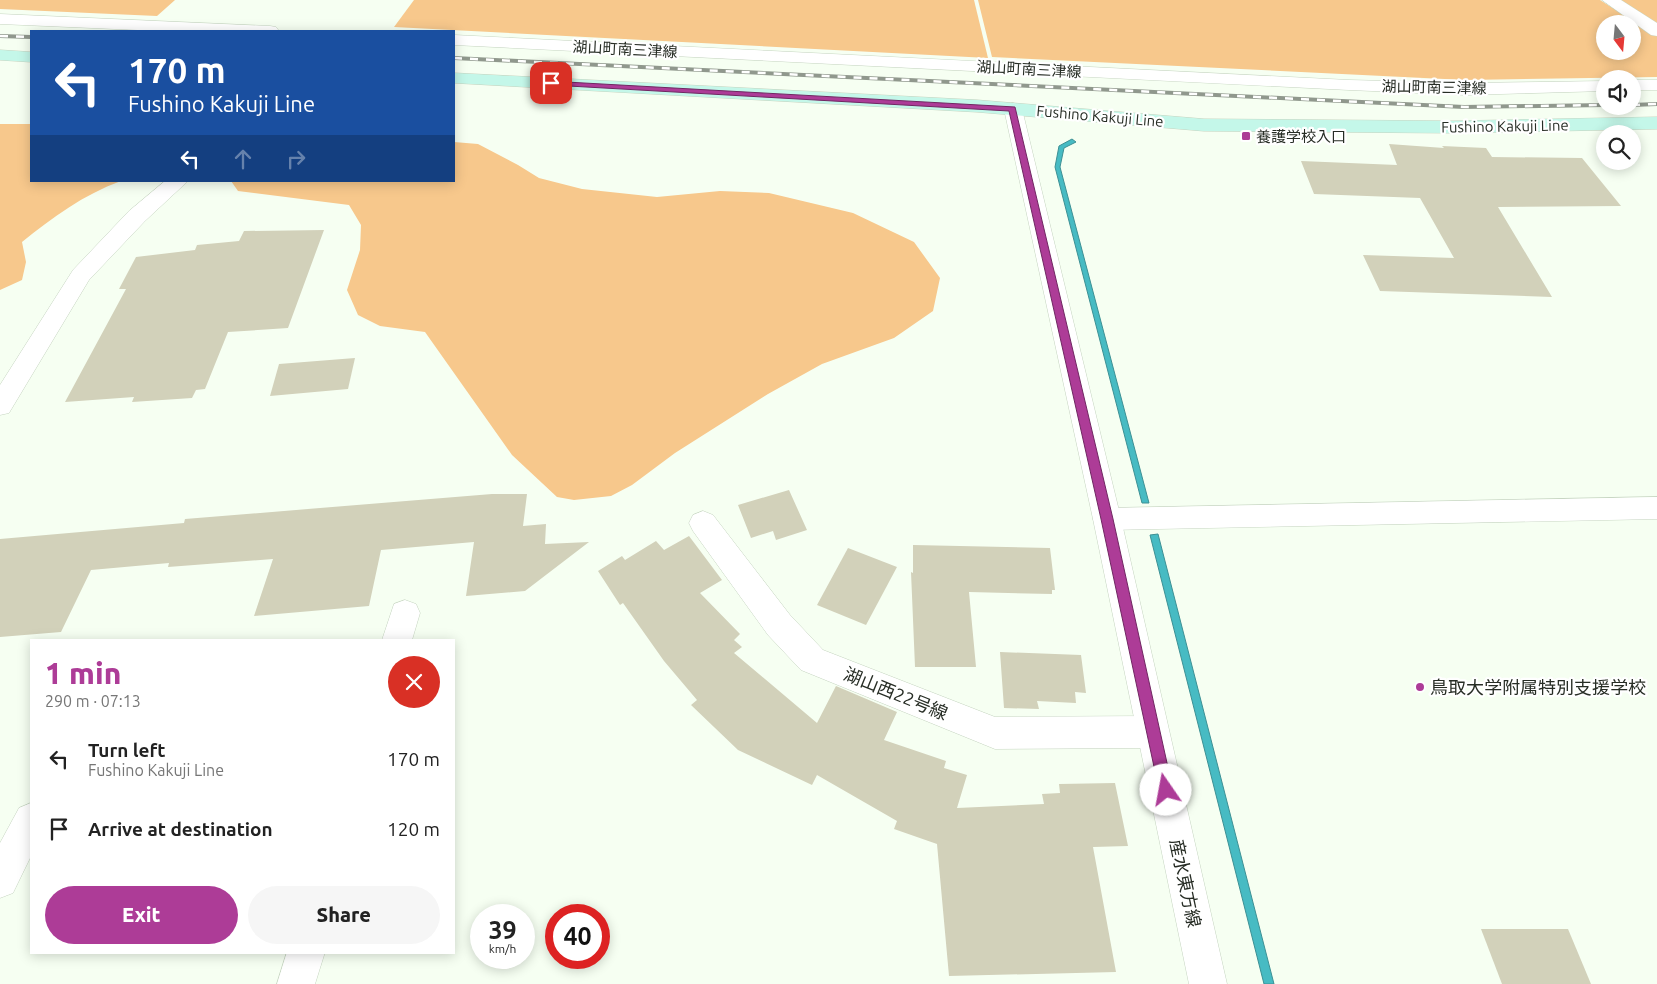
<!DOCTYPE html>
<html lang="en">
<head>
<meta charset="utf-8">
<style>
	:root { --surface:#fff; --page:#f6f6f6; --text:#222; --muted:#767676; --accent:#ad3c97 }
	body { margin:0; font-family:Ubuntu,"Noto Sans JP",sans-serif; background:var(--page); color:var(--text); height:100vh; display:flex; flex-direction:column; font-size:19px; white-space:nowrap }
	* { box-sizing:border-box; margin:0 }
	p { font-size:16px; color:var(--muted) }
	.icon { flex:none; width:28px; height:28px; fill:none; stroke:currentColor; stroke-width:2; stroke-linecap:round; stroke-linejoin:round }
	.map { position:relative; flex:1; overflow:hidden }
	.sheet { position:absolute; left:30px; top:639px; width:425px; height:315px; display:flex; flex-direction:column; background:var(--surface); border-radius:0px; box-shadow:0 2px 12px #0003 }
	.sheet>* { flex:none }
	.banner { position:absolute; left:30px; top:30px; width:425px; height:152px; border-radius:0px; box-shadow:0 2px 12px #0003; background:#1a4fa0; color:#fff; overflow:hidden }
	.needle { width:32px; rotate:164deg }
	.fabs { position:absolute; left:1596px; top:15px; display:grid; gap:10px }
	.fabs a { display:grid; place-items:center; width:45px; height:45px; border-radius:50%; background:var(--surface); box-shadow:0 2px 12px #0003; font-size:25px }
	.speed { position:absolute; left:470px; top:904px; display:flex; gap:10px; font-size:25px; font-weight:700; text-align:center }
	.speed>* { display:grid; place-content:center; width:65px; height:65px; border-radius:50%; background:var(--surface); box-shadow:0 2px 12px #0003; line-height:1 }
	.speed small { font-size:12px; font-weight:400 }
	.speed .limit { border:8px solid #d22; background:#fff; color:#111 }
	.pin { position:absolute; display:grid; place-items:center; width:42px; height:42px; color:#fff; margin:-21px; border-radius:10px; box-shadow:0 2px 8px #0006 }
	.me { position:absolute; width:55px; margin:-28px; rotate:348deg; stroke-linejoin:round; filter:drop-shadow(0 0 4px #0008) }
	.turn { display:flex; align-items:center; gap:18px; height:105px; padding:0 15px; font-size:22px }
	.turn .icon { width:65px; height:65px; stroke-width:2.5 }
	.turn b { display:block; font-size:35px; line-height:42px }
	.lanes { display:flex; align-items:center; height:48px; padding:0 15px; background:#0003; justify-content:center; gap:25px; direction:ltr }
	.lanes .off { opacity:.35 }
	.round { display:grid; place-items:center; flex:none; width:52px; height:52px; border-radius:26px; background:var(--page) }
	.headline { display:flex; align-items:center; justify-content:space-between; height:85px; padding:0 15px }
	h1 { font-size:30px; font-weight:800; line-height:38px; color:var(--accent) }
	.cta { display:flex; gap:10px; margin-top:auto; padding:10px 15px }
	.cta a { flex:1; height:58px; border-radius:30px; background:var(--accent); color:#fff; font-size:20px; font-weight:800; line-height:58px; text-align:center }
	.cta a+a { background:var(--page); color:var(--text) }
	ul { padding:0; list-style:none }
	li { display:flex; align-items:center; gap:15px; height:70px; padding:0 15px }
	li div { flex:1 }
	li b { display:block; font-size:19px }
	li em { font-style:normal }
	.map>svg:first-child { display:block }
</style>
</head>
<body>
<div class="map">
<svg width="1657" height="984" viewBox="0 0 1657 984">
	<rect width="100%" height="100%" fill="#f6fff2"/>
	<g fill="#f7c88c" fill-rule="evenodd">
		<polygon points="0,0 175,0 157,16 0,9"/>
		<polygon points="414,0 974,0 988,58 394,27"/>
		<path d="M978,0h622l57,36v41l-192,3 -473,-23zM1605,24h27v27h-27z"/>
		<polygon points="1614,0 1657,0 1657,27"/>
		<path d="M0,124h31v57h90c-38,14 -68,36 -99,61l4,20 -4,18 -22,10z"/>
		<polygon points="454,142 478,144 518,165 539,178 582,189 657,197 720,191 769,193 853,213 914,242 940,278 933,311 894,338 822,364 768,394 675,453 632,485 611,496 574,500 557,497 512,455 425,332 380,326 358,315 347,290 360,250 361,225 349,205 238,191 231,181 454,181"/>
	</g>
	<g fill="#47bbc3" stroke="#3d9094">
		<polygon points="1072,139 1076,142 1064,148 1060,167 1149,503 1142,503 1055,167 1059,146"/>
		<polygon points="1158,534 1274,984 1264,984 1150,535"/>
	</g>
	<g fill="#d2d1ba">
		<polygon points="1389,144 1444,148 1442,146 1486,148 1492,157 1582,158 1621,206 1498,207 1552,297 1380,291 1363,255 1454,258 1420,198 1314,194 1301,161 1397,165"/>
		<polygon points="324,230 288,328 228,332 205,389 196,390 192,398 132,402 134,397 65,402 126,289 119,289 136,257 195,250 197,245 239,241 244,231"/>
		<polygon points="355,358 348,389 270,396 279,364"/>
		<polygon points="789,490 807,530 776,540 773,531 751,538 738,505"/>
		<polygon points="492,494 527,494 523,526 546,524 545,544 589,542 525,591 466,596 474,542 381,550 369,606 254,616 273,559 168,567 169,563 91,570 61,632 0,637 0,539 184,523 185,519"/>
		<polygon points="689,536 722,580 700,593 740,634 734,640 742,647 734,653 817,723 836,686 897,712 884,740 946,761 944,768 967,775 957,808 1044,804 1042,794 1060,793 1059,784 1115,783 1128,846 1093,847 1116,972 949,976 937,844 894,829 897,821 817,775 812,785 738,750 691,705 697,700 664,661 623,603 620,605 598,571 622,556 625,560 656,541 664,550"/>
		<polygon points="913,545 1050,548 1055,590 1052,590 1052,594 969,592 976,667 915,667 911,572 913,573"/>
		<polygon points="848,548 897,567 866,625 817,605"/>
		<polygon points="1000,652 1081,655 1086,693 1075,692 1076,703 1037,701 1039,709 1004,708"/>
		<polygon points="1481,929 1568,929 1591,984 1502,984"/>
	</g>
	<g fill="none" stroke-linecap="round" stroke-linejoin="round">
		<defs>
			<g id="minor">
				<polygon points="1602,0 1621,0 1657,23 1657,36 1651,35"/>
				<polygon points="165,181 188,181 145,221 89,280 9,413 0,415 0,385 73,270 129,211"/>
				<polygon points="1657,497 1657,519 1107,530 1097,527 1093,519 1097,511 1107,508"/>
				<polygon points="703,511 713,515 790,615 823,650 995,717 1153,716 1165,721 1169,732 1165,743 1153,748 995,749 801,670 768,635 693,531 689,523 693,515"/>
				<polygon points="405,600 416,604 420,613 412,640 382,640 394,604"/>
				<polygon points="31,803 31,856 13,893 0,898 0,843 19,808"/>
				<polygon points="287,952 325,952 315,984 277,984"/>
			</g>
			<g id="tertiary">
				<polygon points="0,14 270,26 276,27 279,31 161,31 0,24"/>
				<polygon points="454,35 1349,80 1466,83 1605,81 1605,91 1466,95 1349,90 454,45"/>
				<rect x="1632" y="80" width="25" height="10"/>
				<polygon points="1013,103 1020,105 1022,109 1121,519 1227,984 1189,984 1093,519 1004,109 1006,105"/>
			</g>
			<g id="secondary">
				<polygon points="0,50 31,52 31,62 0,60"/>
				<polygon points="454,73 977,100 1204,119 1454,121 1657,117 1657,129 1454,133 1204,131 977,112 454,83"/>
			</g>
		</defs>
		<use href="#minor" stroke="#c5d4c0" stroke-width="1"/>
		<use href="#tertiary" stroke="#c5d4c0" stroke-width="1"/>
		<use href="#secondary" stroke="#c5d4c0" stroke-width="1"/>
		<use href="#minor" fill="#fff" fill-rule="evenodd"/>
		<use href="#tertiary" fill="#fff" fill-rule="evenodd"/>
		<use href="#secondary" fill="#c4f7e9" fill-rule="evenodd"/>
		<defs>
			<g id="rail">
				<polyline points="0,36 31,37"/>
				<polyline points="454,58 1464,107 1605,105"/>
				<polyline points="1632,105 1657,104"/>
			</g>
		</defs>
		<use href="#rail" stroke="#90988d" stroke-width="4"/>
		<use href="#rail" stroke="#fff" stroke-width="2.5" stroke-dasharray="8" stroke-linecap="butt"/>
	</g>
	<polygon fill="#ad3c97" stroke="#702762" points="548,81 1015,107 1113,519 1173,790 1171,795 1166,797 1161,795 1159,790 1101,519 1009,111 551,85 547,83"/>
	<g fill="#ad3c97" stroke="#fff" stroke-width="2">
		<rect x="1241" y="131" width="10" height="10" rx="2.5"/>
		<circle cx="1420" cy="687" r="5"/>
	</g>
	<g text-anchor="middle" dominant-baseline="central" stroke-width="4.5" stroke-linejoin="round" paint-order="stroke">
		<g font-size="15" fill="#272d25" stroke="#fff">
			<text transform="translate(625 49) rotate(3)">湖山町南三津線</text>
			<text transform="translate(1029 69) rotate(3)">湖山町南三津線</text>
			<text transform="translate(1434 87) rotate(1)">湖山町南三津線</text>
			<text transform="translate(1100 116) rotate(5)">Fushino Kakuji Line</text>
			<text transform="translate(1505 126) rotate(-1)">Fushino Kakuji Line</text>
		</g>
		<g font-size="15" fill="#272d25" stroke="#fff" text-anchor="start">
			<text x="1256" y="136">養護学校入口</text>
		</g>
		<g font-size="18" fill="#272d25" stroke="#fff" text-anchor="start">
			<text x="1430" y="687">鳥取大学附属特別支援学校</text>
		</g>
		<g font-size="18" fill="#272d25" stroke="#fff">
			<text transform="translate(896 693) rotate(22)">湖山西22号線</text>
			<text transform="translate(1186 883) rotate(78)">産水東方線</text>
		</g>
	</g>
</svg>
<div class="fabs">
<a><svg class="needle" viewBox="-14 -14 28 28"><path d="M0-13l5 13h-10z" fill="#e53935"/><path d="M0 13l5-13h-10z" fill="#767676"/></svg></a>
<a><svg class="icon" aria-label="sound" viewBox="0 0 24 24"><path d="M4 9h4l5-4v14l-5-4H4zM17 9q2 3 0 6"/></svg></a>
<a><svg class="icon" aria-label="search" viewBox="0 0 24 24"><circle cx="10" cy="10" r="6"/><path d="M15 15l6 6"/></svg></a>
</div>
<div class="speed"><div>39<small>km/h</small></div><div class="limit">40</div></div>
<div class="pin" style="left:551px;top:83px;background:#d93025"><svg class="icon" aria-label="arrive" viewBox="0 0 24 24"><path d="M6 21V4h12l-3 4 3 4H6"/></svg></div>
<svg class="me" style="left:1166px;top:790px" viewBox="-20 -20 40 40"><circle r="19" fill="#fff"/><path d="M0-13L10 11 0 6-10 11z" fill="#ad3c97"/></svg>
<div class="banner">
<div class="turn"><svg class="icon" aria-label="left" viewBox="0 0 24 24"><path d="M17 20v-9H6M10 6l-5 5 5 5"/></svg><div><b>170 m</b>Fushino Kakuji Line</div></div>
<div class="lanes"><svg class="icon" aria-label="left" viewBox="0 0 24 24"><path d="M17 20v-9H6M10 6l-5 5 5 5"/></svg><svg class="icon off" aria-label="ahead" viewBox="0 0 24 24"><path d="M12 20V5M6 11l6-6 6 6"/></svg><svg class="icon off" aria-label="right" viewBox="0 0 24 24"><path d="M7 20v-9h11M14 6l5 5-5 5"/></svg></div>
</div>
<section class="sheet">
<div class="headline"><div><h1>1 min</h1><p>290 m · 07:13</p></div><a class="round" style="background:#d93025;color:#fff"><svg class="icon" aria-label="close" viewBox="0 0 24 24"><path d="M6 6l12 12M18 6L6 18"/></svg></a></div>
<ul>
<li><svg class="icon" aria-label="left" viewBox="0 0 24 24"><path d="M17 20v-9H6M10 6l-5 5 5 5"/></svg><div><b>Turn left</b><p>Fushino Kakuji Line</p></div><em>170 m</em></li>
<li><svg class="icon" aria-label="arrive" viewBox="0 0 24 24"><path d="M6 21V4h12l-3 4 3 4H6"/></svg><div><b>Arrive at destination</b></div><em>120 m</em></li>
</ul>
<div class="cta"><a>Exit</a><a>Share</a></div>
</section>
</div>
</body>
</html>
